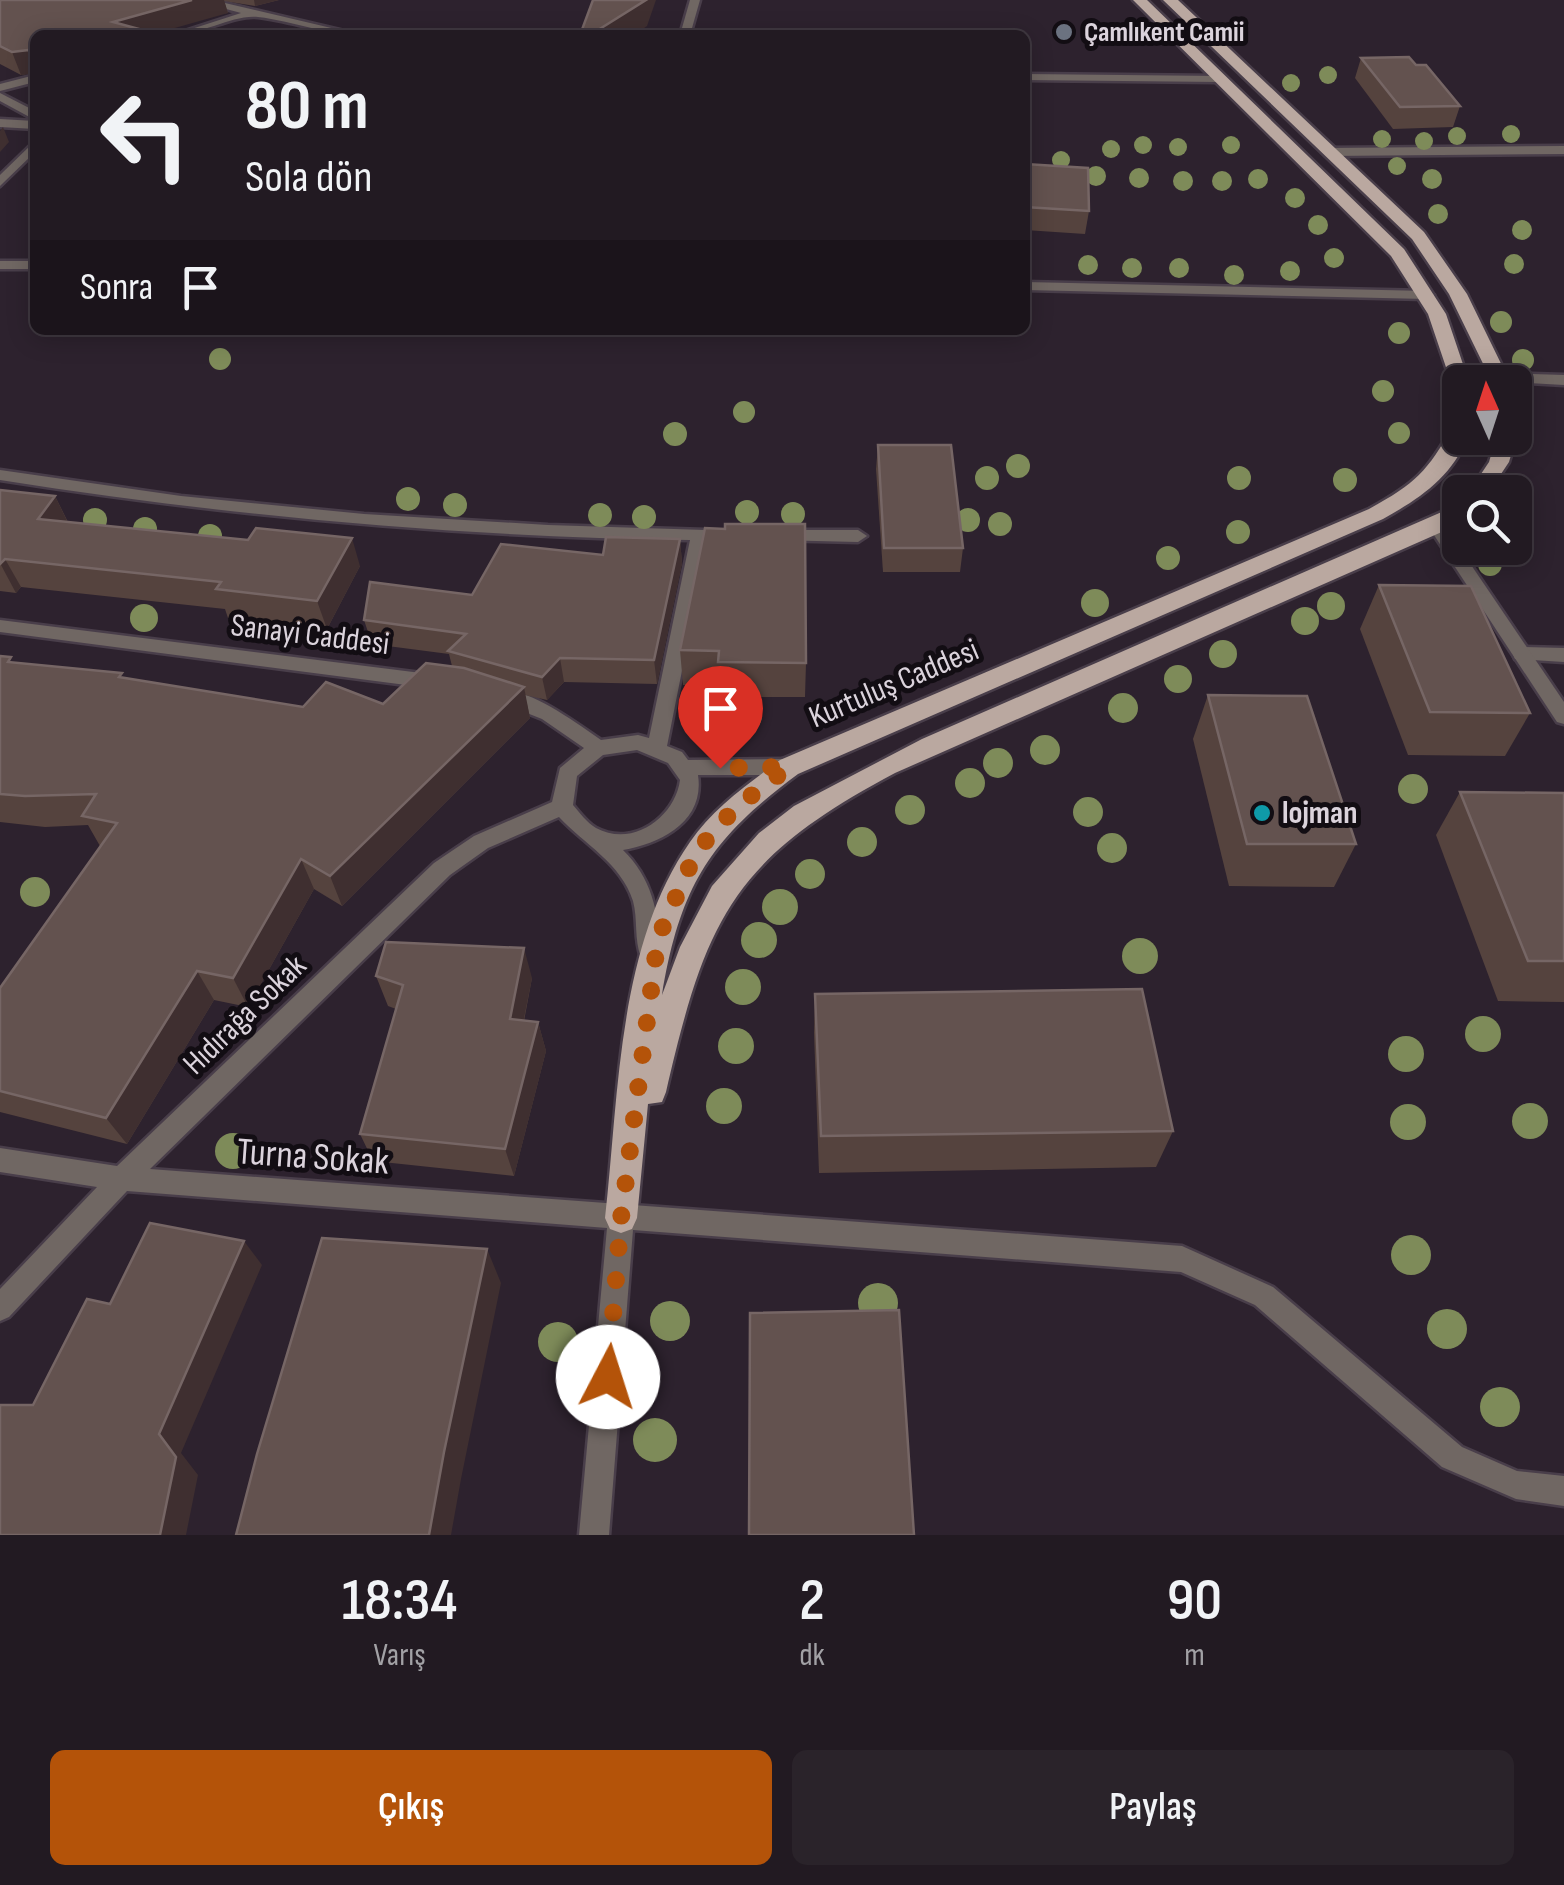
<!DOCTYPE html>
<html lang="tr">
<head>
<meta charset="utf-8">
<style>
	:root { --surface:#221a22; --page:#2a232a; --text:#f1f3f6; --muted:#a2a1a5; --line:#3f3840; --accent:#b45309 }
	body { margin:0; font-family:"Sofia Sans Condensed",sans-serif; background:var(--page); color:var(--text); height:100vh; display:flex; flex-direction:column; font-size:38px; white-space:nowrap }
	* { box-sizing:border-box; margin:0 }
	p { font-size:32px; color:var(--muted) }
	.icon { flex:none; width:55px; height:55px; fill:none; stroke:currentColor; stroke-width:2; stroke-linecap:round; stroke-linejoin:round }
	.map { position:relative; height:1535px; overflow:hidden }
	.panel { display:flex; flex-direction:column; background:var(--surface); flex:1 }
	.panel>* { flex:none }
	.banner { position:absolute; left:30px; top:30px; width:1000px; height:305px; border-radius:15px; box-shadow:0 5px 25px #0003,0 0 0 2px var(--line); background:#221a22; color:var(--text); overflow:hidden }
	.needle { width:65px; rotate:357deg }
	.buttons { position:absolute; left:1442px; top:365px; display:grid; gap:20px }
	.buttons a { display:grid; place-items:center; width:90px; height:90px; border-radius:15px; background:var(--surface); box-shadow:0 5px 25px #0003,0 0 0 2px var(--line); font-size:50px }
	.pin { position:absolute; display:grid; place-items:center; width:85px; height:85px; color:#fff; margin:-102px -42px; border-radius:50% 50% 50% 0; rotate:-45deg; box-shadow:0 0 10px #0007 }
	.pin .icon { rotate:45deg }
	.me { position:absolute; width:110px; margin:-55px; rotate:5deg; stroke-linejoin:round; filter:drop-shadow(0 0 8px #0008) }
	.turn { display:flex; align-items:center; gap:35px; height:210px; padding:0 50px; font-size:45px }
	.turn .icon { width:130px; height:130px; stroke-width:2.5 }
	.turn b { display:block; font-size:70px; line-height:85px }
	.then { display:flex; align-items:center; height:95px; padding:0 50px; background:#0003; gap:20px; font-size:38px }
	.eta { display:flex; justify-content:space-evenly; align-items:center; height:170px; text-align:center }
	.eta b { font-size:60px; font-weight:600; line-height:70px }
	.action { display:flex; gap:20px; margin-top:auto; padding:20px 50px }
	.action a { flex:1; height:115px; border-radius:15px; background:var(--accent); color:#fff; font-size:40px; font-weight:600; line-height:115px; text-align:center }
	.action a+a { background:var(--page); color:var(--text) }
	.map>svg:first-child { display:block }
</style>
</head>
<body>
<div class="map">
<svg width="1564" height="1535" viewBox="0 0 1564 1535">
	<rect width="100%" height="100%" fill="#2d222e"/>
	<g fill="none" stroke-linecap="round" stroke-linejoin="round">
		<defs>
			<polygon id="lane" points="1522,647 1564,648 1564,662 1515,659 1513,654 1515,649"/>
			<g id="street">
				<path d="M193,0h19l149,35c-35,0 -68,-14 -103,-18 -24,-3 -57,18 -85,18l68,-22z"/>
				<polygon points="690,0 700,0 690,35 680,35"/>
				<polygon points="1025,74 1219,76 1225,79 1219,82 1025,80"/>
				<polygon points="35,75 35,82 0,91 0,84"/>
				<polygon points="0,93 35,111 35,120 0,101"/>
				<polygon points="0,119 35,121 35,129 0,127"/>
				<polygon points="35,141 35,152 0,186 0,175"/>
				<polygon points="1564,146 1564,154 1328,156 1322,152 1328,148"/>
				<rect x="0" y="261" width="35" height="8"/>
				<polygon points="1025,282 1427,291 1434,295 1427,299 1025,290"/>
				<polygon points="1500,373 1564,375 1564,385 1495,381 1492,378"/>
				<path d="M0,470l181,26 183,18 184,11 189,6 3,4 -3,4 -29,1 -41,206 15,6 6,8 101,-1 10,8 -10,8h-91c7,46 -36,68 -75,75 28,27 36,62 37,100l-3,7 -8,2 -8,-2c-7,-17 -3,-38 -8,-56 -12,-38 -49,-57 -74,-84l-71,31 -38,27 -300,294 1032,77 91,41 189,160 55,24 47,5v30l-48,-7 -74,-32 -187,-162 -74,-33 -548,-42 -24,305h-30l28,-307 -480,-37 -118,126 -9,4v-32l97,-102 -97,-15v-24l117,18 317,-303 40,-27 78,-34 8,-34 24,-20 -42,-29 -45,-18 -3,-5 3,-5c30,-6 80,33 104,49l37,-5 11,3 41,-198c-231,-3 -461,-24 -690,-60zM637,750l31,13 12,17c-5,37 -47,68 -84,48 -9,-5 -17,-16 -23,-23l4,-29 26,-21z"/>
				<polygon points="1436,521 1442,522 1564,702 1564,724 1557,722 1428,526"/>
				<polygon points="780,530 858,530 867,536 858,542 774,540 771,536 774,532"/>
				<polygon points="0,620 437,675 446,682 437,689 0,632"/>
			</g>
			<g id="primary">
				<polygon points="1133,0 1147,0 1404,249 1446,314 1469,382 1460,382 1460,388 1451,382 1428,314 1391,256"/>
				<polygon points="1163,0 1178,0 1424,232 1467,294 1510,382 1492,382 1449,294 1412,239"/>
				<path d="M1460,424v14h7c-15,39 -48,61 -84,81l-585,255c-88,65 -118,112 -136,221l18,-48 32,-61 47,-53 35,-27 128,-67 538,-235v16l-16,11 -549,242c-162,86 -189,145 -229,319l-4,10 -14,2 -11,114 -5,11 -11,4 -11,-4 -5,-11c14,-122 12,-271 85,-376 23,-34 58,-58 90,-82l589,-251c47,-26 58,-37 84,-83z"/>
				<polygon points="1515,437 1516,438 1509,462 1489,492 1469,492 1489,462 1496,438"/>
			</g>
		</defs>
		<use href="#lane" stroke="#493e4a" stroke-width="5"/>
		<use href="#street" stroke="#493e4a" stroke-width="5"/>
		<use href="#primary" stroke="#493e4a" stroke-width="5"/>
		<use href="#lane" fill="#706763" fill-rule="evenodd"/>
		<use href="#street" fill="#706763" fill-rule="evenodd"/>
		<use href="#primary" fill="#baa8a0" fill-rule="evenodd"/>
	</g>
	<g fill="#7e8b59">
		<circle cx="1328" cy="75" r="9"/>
		<circle cx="1291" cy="83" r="9"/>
		<circle cx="1511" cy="134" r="9"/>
		<circle cx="1457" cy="136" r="9"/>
		<circle cx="1382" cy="139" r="9"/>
		<circle cx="1424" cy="141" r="9"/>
		<circle cx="1143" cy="145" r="9"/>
		<circle cx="1231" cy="145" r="9"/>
		<circle cx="1178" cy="147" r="9"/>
		<circle cx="1111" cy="149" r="9"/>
		<circle cx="1061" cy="160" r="9"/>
		<circle cx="1397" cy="166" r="9"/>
		<circle cx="1096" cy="176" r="10"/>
		<circle cx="1139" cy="178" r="10"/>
		<circle cx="1258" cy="179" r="10"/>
		<circle cx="1432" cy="179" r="10"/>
		<circle cx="1183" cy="181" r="10"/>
		<circle cx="1222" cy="181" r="10"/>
		<circle cx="1295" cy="198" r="10"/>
		<circle cx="1438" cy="214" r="10"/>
		<circle cx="1318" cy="225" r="10"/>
		<circle cx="1522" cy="230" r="10"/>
		<circle cx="1334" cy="258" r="10"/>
		<circle cx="1514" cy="264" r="10"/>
		<circle cx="1088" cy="265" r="10"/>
		<circle cx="1132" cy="268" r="10"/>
		<circle cx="1179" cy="268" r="10"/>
		<circle cx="1290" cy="271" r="10"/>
		<circle cx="1234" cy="275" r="10"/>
		<circle cx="1501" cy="322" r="11"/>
		<circle cx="1399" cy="333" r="11"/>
		<circle cx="220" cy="359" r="11"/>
		<circle cx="1523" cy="360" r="11"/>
		<circle cx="1383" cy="391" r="11"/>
		<circle cx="744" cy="412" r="11"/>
		<circle cx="675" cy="434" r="12"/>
		<circle cx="1399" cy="433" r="11"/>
		<circle cx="1018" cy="466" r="12"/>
		<circle cx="987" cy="478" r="12"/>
		<circle cx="1239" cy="478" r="12"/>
		<circle cx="1345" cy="480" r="12"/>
		<circle cx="408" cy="499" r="12"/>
		<circle cx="455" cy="505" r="12"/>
		<circle cx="747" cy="512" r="12"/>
		<circle cx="793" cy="514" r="12"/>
		<circle cx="600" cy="515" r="12"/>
		<circle cx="644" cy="517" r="12"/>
		<circle cx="95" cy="520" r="12"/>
		<circle cx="968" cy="520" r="12"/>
		<circle cx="1000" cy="524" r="12"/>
		<circle cx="145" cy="529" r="12"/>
		<circle cx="1238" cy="532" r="12"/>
		<circle cx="210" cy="536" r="12"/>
		<circle cx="1168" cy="558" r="12"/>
		<circle cx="1490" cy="564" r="12"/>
		<circle cx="1095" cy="603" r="14"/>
		<circle cx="1331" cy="606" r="14"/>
		<circle cx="144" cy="618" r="14"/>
		<circle cx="1305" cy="621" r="14"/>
		<circle cx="1223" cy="654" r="14"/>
		<circle cx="1178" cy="679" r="14"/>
		<circle cx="1123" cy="708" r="15"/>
		<circle cx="747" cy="716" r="15"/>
		<circle cx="1045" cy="750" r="15"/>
		<circle cx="998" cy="763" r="15"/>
		<circle cx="970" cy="783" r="15"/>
		<circle cx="1413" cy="789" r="15"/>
		<circle cx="910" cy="810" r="15"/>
		<circle cx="1088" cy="812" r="15"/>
		<circle cx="862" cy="842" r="15"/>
		<circle cx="1112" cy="848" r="15"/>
		<circle cx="810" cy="874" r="15"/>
		<circle cx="35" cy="892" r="15"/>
		<circle cx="780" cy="907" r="18"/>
		<circle cx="759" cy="940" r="18"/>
		<circle cx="1140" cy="956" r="18"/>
		<circle cx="743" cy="987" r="18"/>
		<circle cx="1483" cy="1034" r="18"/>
		<circle cx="736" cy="1046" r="18"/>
		<circle cx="1406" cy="1054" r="18"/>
		<circle cx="724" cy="1106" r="18"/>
		<circle cx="1530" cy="1121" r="18"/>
		<circle cx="1408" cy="1122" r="18"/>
		<circle cx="233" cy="1151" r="18"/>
		<circle cx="1411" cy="1255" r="20"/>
		<circle cx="878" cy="1303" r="20"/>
		<circle cx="670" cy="1321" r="20"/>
		<circle cx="1447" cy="1329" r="20"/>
		<circle cx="558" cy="1342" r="20"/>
		<circle cx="1500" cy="1407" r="20"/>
		<circle cx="655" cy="1440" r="22"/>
	</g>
	<g fill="#55433e">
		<polygon points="0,0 279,0 255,6 224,1 228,13 35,35 35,75 34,73 21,75 0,64"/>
		<polygon points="1361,58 1416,65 1460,106 1453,127 1393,129 1355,78"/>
		<polygon points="1025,164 1089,211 1085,234 1025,230"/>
		<polygon points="878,445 963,548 960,572 883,572 876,469"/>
		<polygon points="0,490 55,496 68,522 360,566 327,629 228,618 225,609 21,587 16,593 0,591"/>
		<polygon points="705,528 806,663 805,697 720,697 719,686 683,685 680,650"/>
		<polygon points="680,539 682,563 657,684 564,682 547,700 525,695 530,718 342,906 314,889 248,1007 214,1000 127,1144 0,1112 0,988 100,846 88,825 45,827 0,822 0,656 14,663 125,678 303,707 383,704 452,666 449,654 372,644 364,620 472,595 603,555"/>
		<polygon points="1379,585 1530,713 1505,756 1408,755 1360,629"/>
		<polygon points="1208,695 1356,844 1334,887 1229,886 1193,739"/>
		<polygon points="1460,792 1564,793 1564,1002 1498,1001 1436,835"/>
		<polygon points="376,976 532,978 524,1021 538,1022 546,1051 514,1176 373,1161 360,1134 396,1009 388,1006"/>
		<polygon points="815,994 1173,1131 1156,1167 819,1173 814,1033"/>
	</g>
	<g fill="#3f2f30">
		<polygon points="191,0 224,0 228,13 150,35 113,22"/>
		<polygon points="254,0 279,0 255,6"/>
		<polygon points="646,0 656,0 647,26 634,35 590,35"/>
		<polygon points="29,50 30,61 34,73 21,75 12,52"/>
		<polygon points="3,127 9,142 0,152 0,131"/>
		<polygon points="55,496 69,525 38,519"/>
		<polygon points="352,538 360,566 327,629 317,601"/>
		<polygon points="680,539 682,563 657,684 654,660"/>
		<polygon points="5,559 21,587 16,593 1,565"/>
		<polygon points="560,658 564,682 547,700 542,677"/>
		<polygon points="524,687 530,718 342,906 330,876"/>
		<polygon points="301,859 314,889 248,1007 233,978"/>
		<polygon points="524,948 532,978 518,1048 510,1019"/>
		<polygon points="197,971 214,1000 127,1144 106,1118"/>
		<polygon points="538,1022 546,1051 514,1176 505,1149"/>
		<polygon points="244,1241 262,1265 181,1453 198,1475 186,1535 160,1535 159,1434"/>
		<polygon points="487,1249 501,1283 461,1479 451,1535 429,1535 444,1452"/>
	</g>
	<g fill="#63524f" stroke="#766665" stroke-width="2.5">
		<polygon points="0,0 192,0 113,22 161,35 35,35 35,63 30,61 29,50 12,52 0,46"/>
		<polygon points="593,0 646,0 590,35 580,35"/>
		<polygon points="1409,57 1416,65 1426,65 1460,106 1400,107 1361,58"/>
		<polygon points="1025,164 1088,168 1089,211 1025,207"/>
		<polygon points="878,445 951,445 963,548 884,548"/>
		<polygon points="0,490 55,496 38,519 248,540 256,528 352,538 317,601 216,589 221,582 5,559 0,564"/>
		<polygon points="725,524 805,524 806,663 718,662 719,651 680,650 705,528 725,529"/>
		<polygon points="606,537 680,539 654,660 560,658 542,677 448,651 466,634 364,620 370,582 472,595 501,544 603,555"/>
		<polygon points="1379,585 1471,586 1530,713 1430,712"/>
		<polygon points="0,656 11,657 8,662 122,673 119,677 303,707 326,682 383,704 426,663 464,668 524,687 330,876 301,859 233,978 197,971 106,1118 0,1091 0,988 117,823 82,816 96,794 25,796 0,794"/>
		<polygon points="1208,695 1307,696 1356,844 1247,844"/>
		<polygon points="1460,792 1564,793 1564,961 1528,961"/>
		<polygon points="386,942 524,948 510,1019 538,1022 505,1149 360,1134 403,985 376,976"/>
		<polygon points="1142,989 1173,1131 821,1136 815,994"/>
		<polygon points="150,1223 244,1241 159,1434 176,1457 160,1535 0,1535 0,1405 33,1405 87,1299 110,1304"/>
		<polygon points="322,1238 487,1249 444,1452 429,1535 236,1535 257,1454"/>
		<polygon points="899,1310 914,1535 749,1535 750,1313"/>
	</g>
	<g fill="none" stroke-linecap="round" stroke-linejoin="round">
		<polyline stroke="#b45309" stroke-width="18" stroke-dasharray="0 32.4" points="608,1377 621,1218 658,938 696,852 735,808 789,767 720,768"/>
	</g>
	<circle fill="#6b7280" stroke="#120d13" stroke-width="4" cx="1064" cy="32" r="10"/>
	<circle fill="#0f9aa8" stroke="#120d13" stroke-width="4" cx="1262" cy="813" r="10"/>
	<g text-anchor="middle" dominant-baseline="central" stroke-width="10" stroke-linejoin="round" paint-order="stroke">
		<g font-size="28" font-weight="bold" fill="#dbd3dc" stroke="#120d13" text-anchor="start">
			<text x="1084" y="32">Çamlıkent Camii</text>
		</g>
		<g font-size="32" fill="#dbd3dc" stroke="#120d13">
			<text transform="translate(310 635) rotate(7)">Sanayi Caddesi</text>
			<text transform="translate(894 684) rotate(-23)">Kurtuluş Caddesi</text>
			<text transform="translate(245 1015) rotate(-44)">Hıdırağa Sokak</text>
		</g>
		<g font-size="32" font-weight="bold" fill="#dbd3dc" stroke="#120d13" text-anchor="start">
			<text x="1282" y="813">lojman</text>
		</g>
		<g font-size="38" fill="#dbd3dc" stroke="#120d13">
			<text transform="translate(313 1157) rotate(4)">Turna Sokak</text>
		</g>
	</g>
</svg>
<div class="buttons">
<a><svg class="needle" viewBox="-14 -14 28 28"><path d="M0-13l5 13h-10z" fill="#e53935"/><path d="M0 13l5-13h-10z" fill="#a2a1a5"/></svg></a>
<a><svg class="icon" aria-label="search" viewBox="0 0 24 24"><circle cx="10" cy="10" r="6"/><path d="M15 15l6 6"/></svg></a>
</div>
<div class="pin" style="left:720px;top:768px;background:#d93025"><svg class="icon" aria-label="arrive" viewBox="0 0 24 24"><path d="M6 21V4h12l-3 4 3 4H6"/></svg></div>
<svg class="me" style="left:608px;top:1377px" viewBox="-20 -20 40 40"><circle r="19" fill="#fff"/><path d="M0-13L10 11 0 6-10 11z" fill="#b45309"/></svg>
<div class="banner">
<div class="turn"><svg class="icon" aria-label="left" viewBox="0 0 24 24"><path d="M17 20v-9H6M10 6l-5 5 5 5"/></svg><div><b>80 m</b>Sola dön</div></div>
<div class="then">Sonra<svg class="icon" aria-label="arrive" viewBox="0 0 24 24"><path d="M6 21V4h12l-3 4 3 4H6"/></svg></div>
</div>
</div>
<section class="panel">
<div class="eta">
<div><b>18:34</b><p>Varış</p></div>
<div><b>2</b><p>dk</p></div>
<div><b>90</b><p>m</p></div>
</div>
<div class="action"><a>Çıkış</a><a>Paylaş</a></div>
</section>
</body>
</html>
